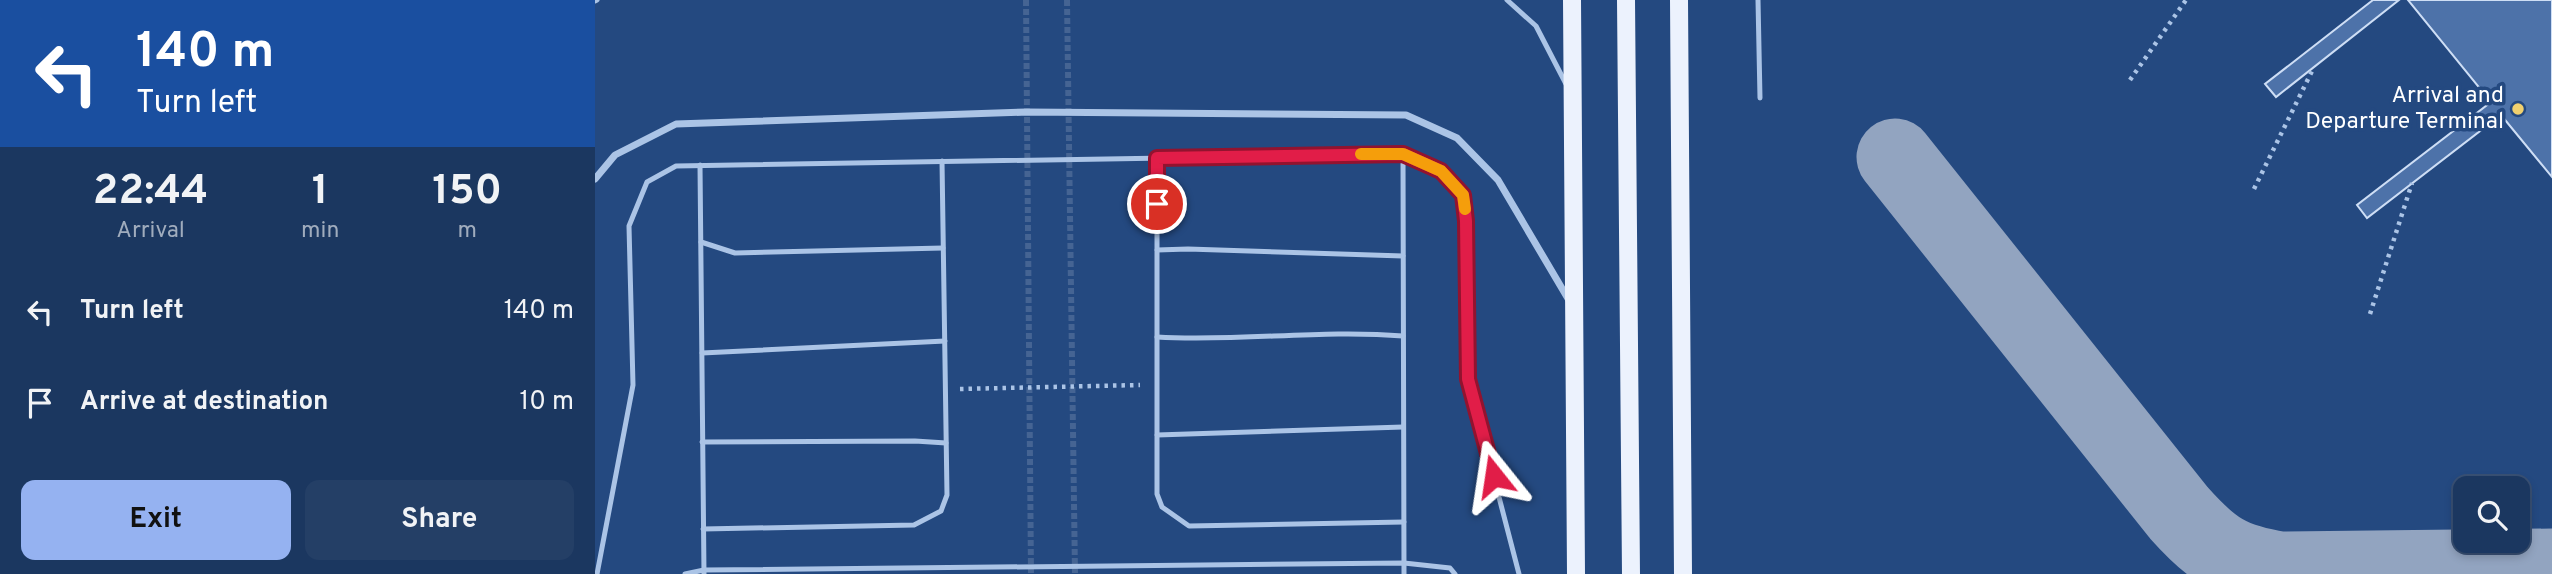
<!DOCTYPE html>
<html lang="en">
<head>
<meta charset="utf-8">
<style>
	:root { --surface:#1b3760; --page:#243f66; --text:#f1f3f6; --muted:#a0acbd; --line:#395175; --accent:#95b2f1 }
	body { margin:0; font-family:Overpass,sans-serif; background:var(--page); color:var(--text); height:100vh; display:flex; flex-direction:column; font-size:26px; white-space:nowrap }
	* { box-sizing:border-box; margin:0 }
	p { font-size:23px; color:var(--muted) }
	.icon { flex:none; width:38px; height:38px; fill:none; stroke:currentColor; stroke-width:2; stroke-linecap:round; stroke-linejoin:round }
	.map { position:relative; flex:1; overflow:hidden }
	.drawer { display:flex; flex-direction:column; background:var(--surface); width:595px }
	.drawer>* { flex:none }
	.banner { background:#1a4fa0; color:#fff; overflow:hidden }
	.tools { position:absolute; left:1858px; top:476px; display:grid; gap:14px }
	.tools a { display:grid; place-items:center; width:77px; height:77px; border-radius:14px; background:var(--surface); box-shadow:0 4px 10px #0003,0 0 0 2px var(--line); font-size:35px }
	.pin { position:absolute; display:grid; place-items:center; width:60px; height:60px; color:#fff; margin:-30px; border:4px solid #fff; border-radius:50%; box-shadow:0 2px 7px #0007 }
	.me { position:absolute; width:77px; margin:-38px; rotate:345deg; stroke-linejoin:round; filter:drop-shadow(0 0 5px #0008) }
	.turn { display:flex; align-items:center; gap:24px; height:147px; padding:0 21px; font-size:32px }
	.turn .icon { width:91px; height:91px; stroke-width:2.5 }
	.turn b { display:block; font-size:49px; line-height:60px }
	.eta { display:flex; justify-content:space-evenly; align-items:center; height:119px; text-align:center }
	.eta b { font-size:42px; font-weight:700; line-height:49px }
	.primary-button { display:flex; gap:14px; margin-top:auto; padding:14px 21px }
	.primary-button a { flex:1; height:80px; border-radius:14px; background:var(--accent); color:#111; font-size:28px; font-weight:700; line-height:80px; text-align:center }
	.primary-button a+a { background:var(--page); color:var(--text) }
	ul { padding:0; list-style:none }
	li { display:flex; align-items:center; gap:21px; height:91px; padding:0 21px }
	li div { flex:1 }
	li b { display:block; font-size:26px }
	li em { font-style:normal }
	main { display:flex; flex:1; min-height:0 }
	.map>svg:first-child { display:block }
</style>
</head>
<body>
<main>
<section class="drawer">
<div class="banner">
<div class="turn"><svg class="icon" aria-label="left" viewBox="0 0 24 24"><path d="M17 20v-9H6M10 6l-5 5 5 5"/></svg><div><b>140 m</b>Turn left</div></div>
</div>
<div class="eta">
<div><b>22:44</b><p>Arrival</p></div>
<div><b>1</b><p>min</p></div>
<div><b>150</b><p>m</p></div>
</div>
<ul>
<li><svg class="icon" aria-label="left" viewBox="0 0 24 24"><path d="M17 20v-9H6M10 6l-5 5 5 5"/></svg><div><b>Turn left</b></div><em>140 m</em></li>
<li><svg class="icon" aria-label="arrive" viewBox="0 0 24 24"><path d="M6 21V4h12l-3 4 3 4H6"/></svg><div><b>Arrive at destination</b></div><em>10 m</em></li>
</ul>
<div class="primary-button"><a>Exit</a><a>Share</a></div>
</section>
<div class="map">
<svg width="1957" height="574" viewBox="0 0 1957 574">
	<rect width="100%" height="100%" fill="#244980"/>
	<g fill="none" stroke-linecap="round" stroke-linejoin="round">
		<path stroke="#92a4c0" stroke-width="77" d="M1300,157l284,356c33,37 51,49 101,57l272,-3"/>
	</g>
	<g fill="#4d72a9" stroke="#cedef5" stroke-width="2">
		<polygon points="1778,0 1804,0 1681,97 1670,84"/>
		<polygon points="1813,0 1957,0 1957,177 1906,115 1772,218 1762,205 1896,102"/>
	</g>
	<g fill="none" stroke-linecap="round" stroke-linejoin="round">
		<g stroke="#456493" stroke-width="6" stroke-dasharray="6 3" stroke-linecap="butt">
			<polyline points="431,0 436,574"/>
			<polyline points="472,0 480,574"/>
		</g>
		<g stroke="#abc4e6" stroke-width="4.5" stroke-dasharray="3.5 5" stroke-linecap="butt">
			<polyline points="1535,80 1591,0"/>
			<polyline points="1659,189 1719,67"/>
			<polyline points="1775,314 1817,183"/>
			<polyline points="365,389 545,385"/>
		</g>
		<g stroke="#abc4e6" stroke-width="5">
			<polyline points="912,0 941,26 971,84"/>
			<polyline points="1163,0 1165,98"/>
			<polyline points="0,1 2,0"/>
			<polyline points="808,154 809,574"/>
			<polyline points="562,158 562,494 567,507 594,526 809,522"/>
			<polyline points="105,165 109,574"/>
			<polyline points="106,242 140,253 348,248"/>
			<polyline points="562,250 593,249 808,256"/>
			<path d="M562,337c82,5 164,-8 246,-1"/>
			<polyline points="107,353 350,341"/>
			<polyline points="562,435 808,427"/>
			<polyline points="107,442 320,441 351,443"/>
			<polyline points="108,529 319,525 346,511 352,495 347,161"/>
			<polyline points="2,574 38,385 34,226 52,182 81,166 808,154 846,171 868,195 871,221 873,378 924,574"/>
			<polyline points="90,574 109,570 809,563 855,568 860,574"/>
		</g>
		<polyline stroke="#abc4e6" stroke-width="7" points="0,179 20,155 81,124 432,112 811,115 862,138 903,180 975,302"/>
		<g stroke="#ecf2fd" stroke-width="18">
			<polyline points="977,0 981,574"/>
			<polyline points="1031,0 1036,574"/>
			<polyline points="1084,0 1088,574"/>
		</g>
	</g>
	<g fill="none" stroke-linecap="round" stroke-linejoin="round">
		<defs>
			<polyline id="route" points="562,204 562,158 808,154 846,171 868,195 871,221 873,379 899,476"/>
		</defs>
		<use href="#route" stroke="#92132f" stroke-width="18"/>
		<use href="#route" stroke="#e11d48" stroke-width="12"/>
		<polyline stroke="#f59e0b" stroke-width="12" points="766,154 808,154 846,171 868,195 870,209"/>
	</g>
	<circle fill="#f0d06f" stroke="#244980" stroke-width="2.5" cx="1923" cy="109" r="7"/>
	<g text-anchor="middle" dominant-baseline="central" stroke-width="7" stroke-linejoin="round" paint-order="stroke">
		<g font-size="23" fill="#fff" stroke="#244980" text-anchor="end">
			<text x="1909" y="96">Arrival and<tspan x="1909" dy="26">Departure Terminal</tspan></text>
		</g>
	</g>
</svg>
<div class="tools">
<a><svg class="icon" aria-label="search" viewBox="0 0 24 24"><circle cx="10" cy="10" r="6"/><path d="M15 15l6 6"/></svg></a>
</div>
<div class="pin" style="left:562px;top:204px;background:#d93025"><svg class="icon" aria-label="arrive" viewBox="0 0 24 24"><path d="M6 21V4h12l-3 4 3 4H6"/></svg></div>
<svg class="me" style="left:899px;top:476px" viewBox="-20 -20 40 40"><path d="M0-17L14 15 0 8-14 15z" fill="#e11d48" stroke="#fff" stroke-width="4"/></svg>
</div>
</main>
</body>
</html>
